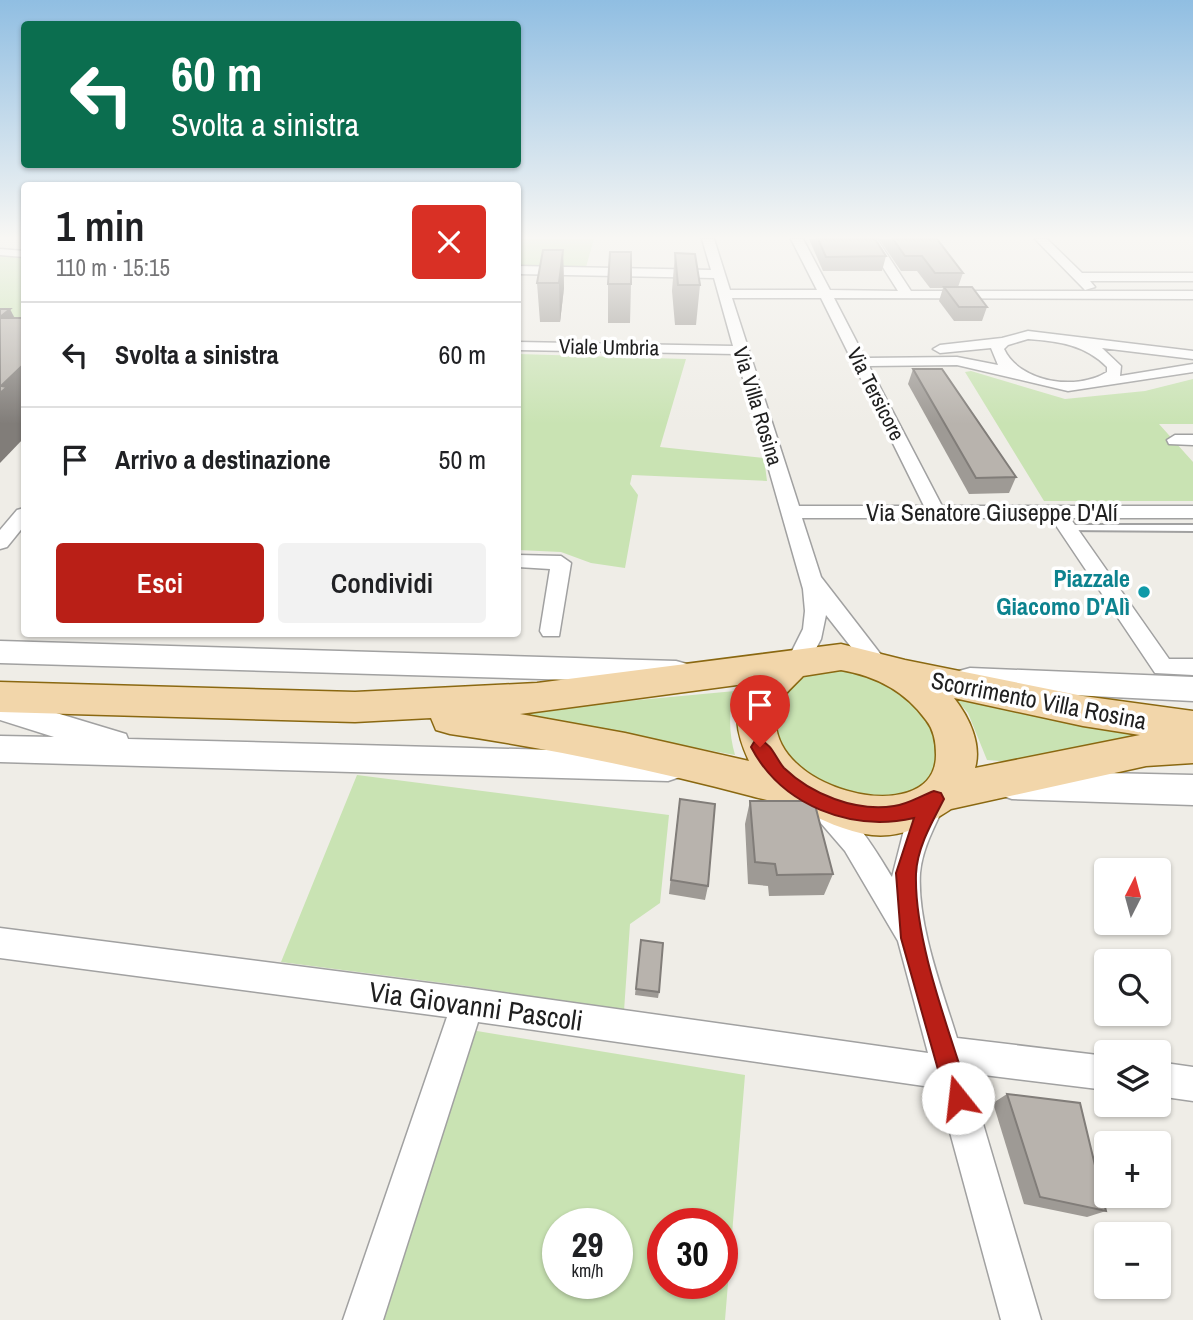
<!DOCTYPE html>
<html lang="it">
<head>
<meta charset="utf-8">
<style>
	:root { --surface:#fff; --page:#f2f2f2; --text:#202124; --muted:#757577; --line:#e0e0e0; --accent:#b91f17 }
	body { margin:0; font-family:"Archivo Narrow",sans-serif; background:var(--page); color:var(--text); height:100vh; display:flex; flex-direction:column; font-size:26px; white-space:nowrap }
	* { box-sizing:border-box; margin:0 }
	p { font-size:23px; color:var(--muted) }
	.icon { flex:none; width:38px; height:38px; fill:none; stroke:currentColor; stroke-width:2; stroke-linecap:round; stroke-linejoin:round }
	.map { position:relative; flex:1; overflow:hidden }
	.panel { position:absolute; left:21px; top:182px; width:500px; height:455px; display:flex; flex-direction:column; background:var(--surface); border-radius:7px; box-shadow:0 2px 5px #0004 }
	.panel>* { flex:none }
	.banner { position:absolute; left:21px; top:21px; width:500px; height:147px; border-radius:7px; box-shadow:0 2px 5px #0004; background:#0b6e4f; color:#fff; overflow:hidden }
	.needle { width:46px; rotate:6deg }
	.buttons { position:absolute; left:1094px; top:858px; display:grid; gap:14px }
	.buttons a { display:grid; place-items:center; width:77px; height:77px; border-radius:7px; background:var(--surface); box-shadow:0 2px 5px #0004; font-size:35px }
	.speed { position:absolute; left:542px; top:1208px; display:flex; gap:14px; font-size:35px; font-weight:700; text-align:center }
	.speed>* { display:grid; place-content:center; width:91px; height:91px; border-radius:50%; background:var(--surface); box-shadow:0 2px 5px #0004; line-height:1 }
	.speed small { font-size:18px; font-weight:400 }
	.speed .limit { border:10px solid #d22; background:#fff; color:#111 }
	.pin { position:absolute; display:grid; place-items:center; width:60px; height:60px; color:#fff; margin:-72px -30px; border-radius:50% 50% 50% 0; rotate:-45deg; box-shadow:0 0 7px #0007 }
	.pin .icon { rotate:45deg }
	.me { position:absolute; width:77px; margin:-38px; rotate:344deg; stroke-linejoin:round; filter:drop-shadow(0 0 5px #0008) }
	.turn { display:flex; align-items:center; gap:24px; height:147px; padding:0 35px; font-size:32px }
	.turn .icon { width:91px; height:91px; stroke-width:2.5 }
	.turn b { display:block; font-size:49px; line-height:60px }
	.round { display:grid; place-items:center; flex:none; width:74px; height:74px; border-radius:7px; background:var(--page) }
	.overview { display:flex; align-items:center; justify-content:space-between; height:119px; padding:0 35px }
	h1 { font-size:42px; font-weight:600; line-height:52px }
	.cta { display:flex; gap:14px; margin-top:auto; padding:14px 35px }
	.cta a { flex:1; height:80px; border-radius:7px; background:var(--accent); color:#fff; font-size:28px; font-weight:600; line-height:80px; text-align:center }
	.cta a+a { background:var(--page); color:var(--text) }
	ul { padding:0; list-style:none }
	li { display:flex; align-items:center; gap:21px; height:105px; padding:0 35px; border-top:2px solid var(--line) }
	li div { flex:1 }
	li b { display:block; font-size:26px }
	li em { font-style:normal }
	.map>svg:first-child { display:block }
</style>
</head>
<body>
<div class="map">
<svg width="1193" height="1320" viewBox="0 0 1193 1320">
	<rect width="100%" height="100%" fill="#efede7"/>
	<g fill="#c9e3b3" fill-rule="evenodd">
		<polygon points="518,239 594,239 586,267 518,266"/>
		<polygon points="0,255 24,257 24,320 0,320"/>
		<polygon points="518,354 686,359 660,447 764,458 767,481 632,475 630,484 638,495 625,568 591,563 561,552 518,550"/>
		<polygon points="971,371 1065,399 1145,391 1193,379 1193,424 1159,424 1193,462 1193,501 1044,501 965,372"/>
		<polygon points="830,668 890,679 936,718 943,768 901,801 833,796 781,756 771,707 804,674"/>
		<path d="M735,691c-7,21 -6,43 0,64l-235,-42z"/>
		<polygon points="953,696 1147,736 1012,762 987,760 968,713"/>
		<polygon points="357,775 669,815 660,903 630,924 624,1011 466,986 281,962"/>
		<path d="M471,1030l274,45 -20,245h-344zM558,1223h60v60h-60zM663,1223h60v60h-60z"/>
	</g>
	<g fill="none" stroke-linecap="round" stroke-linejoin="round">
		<defs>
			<polygon id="service" points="1068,525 1193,525 1193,531 1064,530 1063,528"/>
			<g id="minor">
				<path d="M702,239h12l16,51h87l-26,-51h12l27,51 68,1 -33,-52h12l34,52h282v8l-359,-1 31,60 92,-1 41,8 -7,-17 -51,5 -7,-4 7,-4 62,-7 26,-7 165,20v8l-91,-11 19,18 -1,10 73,-12v8l-125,19 -111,-26 -88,1 73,140h251v12h-123l99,141h24v16l-38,-2 -104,-155h-249l19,59 68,88 -3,6 -8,2 -8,-2 -44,-56 -5,24 -16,30 -8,2 -8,-2 -3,-6 17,-34 2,-18 -2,-22 -67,-235 -218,-4v-8l215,4 -19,-68 -196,-4v-8l193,4zM732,298h89l103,208h-125zM1028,339c30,2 58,6 79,28v5c-30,19 -87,11 -103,-23l4,-4z"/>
				<polygon points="1035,239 1047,239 1082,273 1193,273 1193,281 1090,281 1095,287 1085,290"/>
				<polygon points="0,249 24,251 24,257 0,255"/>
				<polygon points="1175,435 1193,435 1193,445 1169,444 1167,440"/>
				<polygon points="24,508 24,526 7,547 0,549 0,530 17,510"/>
				<polygon points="518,555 561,556 571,563 559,636 543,636 540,631 550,569 518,567"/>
				<path d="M933,791l9,3 4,8c-10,22 -24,46 -26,71 -3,51 22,116 37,165l149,18v34l-138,-17 73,247h-40l-63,-232 -460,-66 -95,298h-40l104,-303 -447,-59v-30l468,60 460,65 -30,-112 -53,-90 -38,-44 4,-8c30,-11 67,56 81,78l12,-47 20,-36z"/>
				<polygon points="1158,1062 1193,1067 1193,1101 1158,1096"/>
			</g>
			<g id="tertiary">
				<polygon points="0,641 676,661 687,664 691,672 687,680 676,683 0,663"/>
				<polygon points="970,668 1193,677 1193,701 970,690 959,687 955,679 959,671"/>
				<polygon points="0,696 126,734 128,739 668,753 680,757 685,767 680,777 668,781 0,762 0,736 54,737 0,720"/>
				<polygon points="1012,771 1193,775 1193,805 1012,799 1000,795 995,785 1000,775"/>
			</g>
			<path id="primary" d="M841,644l64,16 178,36 110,15v52l-47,3 -195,43c-24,16 -49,29 -79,26 -27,-3 -50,-16 -75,-26 -14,-6 -31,-9 -46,-13 -99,-26 -199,-47 -301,-62l-14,-4 -5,-12 -76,4 -355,-10v-30l355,10 182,-9zM841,670c35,6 64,21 85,50 8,10 10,22 10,35 0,80 -186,32 -157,-51 4,-10 17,-20 24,-28zM752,683c-23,24 -15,52 -3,78l-124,-28 -105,-19zM954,698l129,28 57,9 -165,33c7,-24 -6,-51 -21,-70z"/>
		</defs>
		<use href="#service" stroke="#a1a1a1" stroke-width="4"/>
		<use href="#minor" stroke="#a1a1a1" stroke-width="3"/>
		<use href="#tertiary" stroke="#a1a1a1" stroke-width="3"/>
		<use href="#primary" stroke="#8a6811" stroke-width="3"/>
		<use href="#service" fill="#fff" fill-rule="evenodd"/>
		<use href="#minor" fill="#fff" fill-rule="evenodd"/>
		<use href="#tertiary" fill="#fff" fill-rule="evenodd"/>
		<use href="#primary" fill="#f2d6aa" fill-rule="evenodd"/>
	</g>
	<g fill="#9e9a95">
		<polygon points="809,239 875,239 886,256 882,271 823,271"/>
		<polygon points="879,239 937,239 963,273 958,287 987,307 982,321 954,321 939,301 943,288 930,288 917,271 901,271"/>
		<polygon points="563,250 564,288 560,322 540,322 537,283"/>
		<polygon points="675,253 700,285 696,325 675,325 672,291"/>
		<polygon points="608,284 631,284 630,323 608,323"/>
		<polygon points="913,369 1016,477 1009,493 969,494 908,384"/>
		<polygon points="750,801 833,874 824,895 769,896 768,886 748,884 745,824"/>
		<polygon points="678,814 708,886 705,900 669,894"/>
		<polygon points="641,940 659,992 658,998 635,995"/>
		<polygon points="1007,1094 1106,1211 1087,1217 1024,1204 993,1103"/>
	</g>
	<g fill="#817d79">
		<polygon points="563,250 564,288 560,322 559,283"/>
		<polygon points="10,309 24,336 0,317"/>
		<polygon points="24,364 24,438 0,463 0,393 1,386"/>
	</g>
	<g fill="#b8b3ad" stroke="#817d79" stroke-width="2">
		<polygon points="818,239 875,239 886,256 826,257"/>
		<polygon points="893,239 937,239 963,273 935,273 922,256 905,256"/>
		<polygon points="543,250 563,250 559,283 537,283"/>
		<polygon points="610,252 631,252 631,284 608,284"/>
		<polygon points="675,253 695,254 700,285 678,285"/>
		<polygon points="944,287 972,287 987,307 959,307"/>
		<polygon points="0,309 10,309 0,317"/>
		<polygon points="0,318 24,318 24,364 1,386 7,387 0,393"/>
		<polygon points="913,369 942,369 1016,477 976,478"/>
		<polygon points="680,799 715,804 708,886 671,880"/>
		<polygon points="750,801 814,801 833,874 777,875 775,864 755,862"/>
		<polygon points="641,940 663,943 659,992 636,989"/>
		<polygon points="1007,1094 1080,1103 1106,1211 1040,1197"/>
	</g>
	<linearGradient id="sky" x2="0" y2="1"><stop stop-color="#90bee2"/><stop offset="0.56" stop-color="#f8f7f4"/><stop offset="1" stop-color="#f8f7f4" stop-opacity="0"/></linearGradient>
	<rect width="1193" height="424" fill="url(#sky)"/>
	<path fill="#b91f17" stroke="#78140f" stroke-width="2" d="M760,740c12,4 16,19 24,28 27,26 71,44 110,38 15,-2 26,-10 40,-15l7,2 3,6c-12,23 -27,49 -28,75 -2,68 34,158 54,224l-4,9 -8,3 -9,-3 -3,-9 -45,-160 -5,-65 18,-55c-63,14 -132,-12 -163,-71l3,-5z"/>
	<circle fill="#0f9aa8" stroke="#fff" stroke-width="2.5" cx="1144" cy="592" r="7"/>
	<g text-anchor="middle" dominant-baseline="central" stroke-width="7" stroke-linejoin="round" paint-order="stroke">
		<g font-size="21" fill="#202020" stroke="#fff">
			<text transform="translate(609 347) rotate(1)">Viale Umbria</text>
			<text transform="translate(876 394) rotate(63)">Via Tersicore</text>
			<text transform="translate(758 406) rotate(73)">Via Villa Rosina</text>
		</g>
		<g font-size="24" fill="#202020" stroke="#fff">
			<text x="992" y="512">Via Senatore Giuseppe D'Alí</text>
			<text transform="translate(1039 700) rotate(11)">Scorrimento Villa Rosina</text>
		</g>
		<g font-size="24" font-weight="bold" fill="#0d838f" stroke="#fff" text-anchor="end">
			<text x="1130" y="578">Piazzale<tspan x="1130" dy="28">Giacomo D'Alì</tspan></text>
		</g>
		<g font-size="28" fill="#202020" stroke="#fff">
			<text transform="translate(476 1006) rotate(8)">Via Giovanni Pascoli</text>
		</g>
	</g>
</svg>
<div class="buttons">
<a><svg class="needle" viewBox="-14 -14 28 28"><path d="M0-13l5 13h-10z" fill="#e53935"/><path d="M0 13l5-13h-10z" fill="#757577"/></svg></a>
<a><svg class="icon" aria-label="search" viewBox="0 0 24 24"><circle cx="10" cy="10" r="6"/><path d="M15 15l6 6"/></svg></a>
<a><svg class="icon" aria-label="layers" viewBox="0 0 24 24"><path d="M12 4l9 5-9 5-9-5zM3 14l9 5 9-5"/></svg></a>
<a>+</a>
<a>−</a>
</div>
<div class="speed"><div>29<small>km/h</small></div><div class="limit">30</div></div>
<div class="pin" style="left:760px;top:747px;background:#d93025"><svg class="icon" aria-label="arrive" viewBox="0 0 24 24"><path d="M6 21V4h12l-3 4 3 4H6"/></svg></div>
<svg class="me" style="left:958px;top:1098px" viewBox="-20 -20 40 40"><circle r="19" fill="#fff"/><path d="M0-13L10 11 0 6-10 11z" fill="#b91f17"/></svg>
<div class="banner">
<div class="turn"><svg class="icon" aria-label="left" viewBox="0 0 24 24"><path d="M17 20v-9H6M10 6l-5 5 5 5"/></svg><div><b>60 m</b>Svolta a sinistra</div></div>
</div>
<section class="panel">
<div class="overview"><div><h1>1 min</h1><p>110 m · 15:15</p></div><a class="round" style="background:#d93025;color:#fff"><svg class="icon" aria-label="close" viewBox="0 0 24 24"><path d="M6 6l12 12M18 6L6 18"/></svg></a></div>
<ul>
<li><svg class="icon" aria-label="left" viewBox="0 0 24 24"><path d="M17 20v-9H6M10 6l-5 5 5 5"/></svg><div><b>Svolta a sinistra</b></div><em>60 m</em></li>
<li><svg class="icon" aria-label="arrive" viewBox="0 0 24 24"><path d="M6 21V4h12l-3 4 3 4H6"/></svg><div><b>Arrivo a destinazione</b></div><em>50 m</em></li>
</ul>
<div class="cta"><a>Esci</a><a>Condividi</a></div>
</section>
</div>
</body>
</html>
